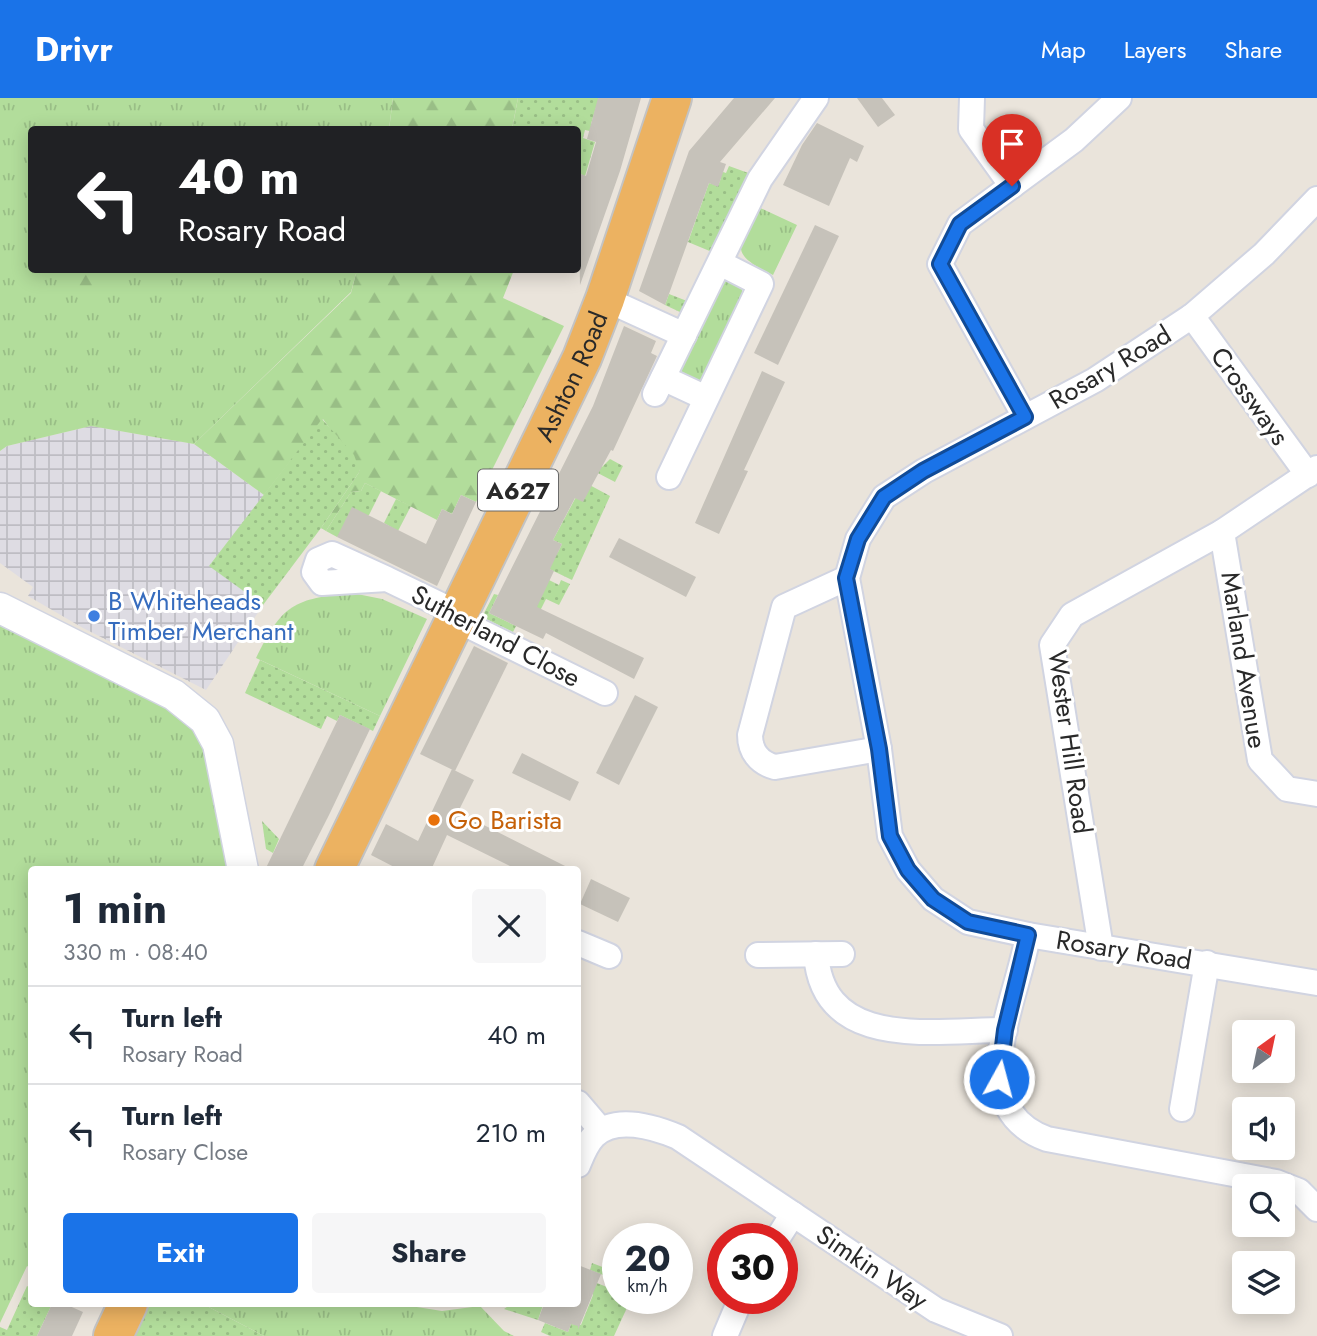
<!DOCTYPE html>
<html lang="en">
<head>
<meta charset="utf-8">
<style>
	:root { --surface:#fff; --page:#f6f6f7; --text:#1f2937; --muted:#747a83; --line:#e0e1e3; --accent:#1a73e8 }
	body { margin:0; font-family:Jost,sans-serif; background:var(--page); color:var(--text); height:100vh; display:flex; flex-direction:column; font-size:26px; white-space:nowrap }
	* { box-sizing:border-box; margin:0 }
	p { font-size:23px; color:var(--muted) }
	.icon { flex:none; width:38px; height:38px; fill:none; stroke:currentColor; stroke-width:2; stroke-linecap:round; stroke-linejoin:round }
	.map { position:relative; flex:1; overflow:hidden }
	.side { position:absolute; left:28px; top:768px; width:553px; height:441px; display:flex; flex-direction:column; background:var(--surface); border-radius:7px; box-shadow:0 4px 18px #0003 }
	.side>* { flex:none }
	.top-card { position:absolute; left:28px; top:28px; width:553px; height:147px; border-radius:7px; box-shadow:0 4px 18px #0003; background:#202124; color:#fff; overflow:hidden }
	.needle { width:46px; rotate:33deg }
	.controls { position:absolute; left:1232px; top:922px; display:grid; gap:14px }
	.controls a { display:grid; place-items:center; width:63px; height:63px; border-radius:7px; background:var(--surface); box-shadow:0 4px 18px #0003; font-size:35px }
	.speed { position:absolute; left:602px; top:1125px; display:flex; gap:14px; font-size:35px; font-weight:700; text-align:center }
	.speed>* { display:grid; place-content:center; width:91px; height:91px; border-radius:50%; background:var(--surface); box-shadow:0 4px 18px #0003; line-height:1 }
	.speed small { font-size:18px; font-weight:400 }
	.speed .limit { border:10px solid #d22; background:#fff; color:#111 }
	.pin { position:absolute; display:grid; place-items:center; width:60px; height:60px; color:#fff; margin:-72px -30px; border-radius:50% 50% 50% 0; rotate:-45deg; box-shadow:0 0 7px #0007 }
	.pin .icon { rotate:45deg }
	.me { position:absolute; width:77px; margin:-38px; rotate:7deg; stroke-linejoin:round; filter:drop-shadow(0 0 5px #0008) }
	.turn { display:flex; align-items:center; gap:24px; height:147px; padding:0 35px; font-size:32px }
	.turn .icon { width:91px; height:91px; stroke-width:2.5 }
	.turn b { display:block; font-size:49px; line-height:60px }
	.round { display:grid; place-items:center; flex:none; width:74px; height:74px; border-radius:7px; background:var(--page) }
	.head { display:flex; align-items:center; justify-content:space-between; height:119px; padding:0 35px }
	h1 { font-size:42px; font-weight:700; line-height:52px }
	.button { display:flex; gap:14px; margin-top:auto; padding:14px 35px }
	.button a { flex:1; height:80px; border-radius:7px; background:var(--accent); color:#fff; font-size:28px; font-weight:700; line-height:80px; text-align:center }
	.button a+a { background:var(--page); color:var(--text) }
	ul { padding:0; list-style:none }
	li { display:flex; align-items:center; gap:21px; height:98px; padding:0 35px; border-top:2px solid var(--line) }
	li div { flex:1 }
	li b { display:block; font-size:26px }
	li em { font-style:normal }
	header { display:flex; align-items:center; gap:42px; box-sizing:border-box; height:98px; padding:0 35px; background:var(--accent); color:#fff }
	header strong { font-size:33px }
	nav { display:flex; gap:38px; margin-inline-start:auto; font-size:24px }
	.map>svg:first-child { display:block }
</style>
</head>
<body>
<header>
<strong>Drivr</strong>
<nav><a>Map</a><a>Layers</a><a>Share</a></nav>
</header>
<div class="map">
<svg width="1317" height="1238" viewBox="0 0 1317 1238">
	<defs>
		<pattern id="industrial-grid" width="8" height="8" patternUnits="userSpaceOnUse" patternTransform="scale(1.75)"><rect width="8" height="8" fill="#dedce3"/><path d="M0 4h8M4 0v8" fill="none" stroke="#bebdc3"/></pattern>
		<pattern id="grass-tufts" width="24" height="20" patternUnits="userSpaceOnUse" patternTransform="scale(1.75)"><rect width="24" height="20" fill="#b2dd9b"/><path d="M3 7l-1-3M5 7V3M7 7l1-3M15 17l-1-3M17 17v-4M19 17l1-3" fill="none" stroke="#99be86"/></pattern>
		<pattern id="forest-firs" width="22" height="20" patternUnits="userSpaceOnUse" patternTransform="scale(1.75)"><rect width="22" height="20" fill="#b2dd9b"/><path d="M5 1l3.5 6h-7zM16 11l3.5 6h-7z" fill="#99be86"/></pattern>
		<pattern id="park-dots" width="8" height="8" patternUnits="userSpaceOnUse" patternTransform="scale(1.75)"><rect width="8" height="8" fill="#b2dd9b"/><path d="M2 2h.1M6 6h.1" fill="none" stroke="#99be86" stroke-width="1.8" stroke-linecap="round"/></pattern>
	</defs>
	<rect width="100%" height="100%" fill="#eae4db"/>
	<polygon fill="url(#industrial-grid)" points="91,328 194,346 264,397 210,467 263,507 206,592 83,530 28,498 33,489 0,465 0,353 7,348"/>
	<g fill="url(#grass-tufts)">
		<polygon points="0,0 393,0 389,31 32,32 32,172 357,172 351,194 194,346 91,328 7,348 0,353"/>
		<path d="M756,108l41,19 -24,50c-45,-22 -35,-27 -17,-69z"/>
		<polygon points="727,182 742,190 742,204 706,281 697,284 682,276 680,263 716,190"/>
		<path d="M352,495l30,6 45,20 -47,97 -124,-58c26,-54 38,-59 96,-65z"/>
		<path d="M0,524c44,21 172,73 196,108 19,27 28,105 35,140h-199l-1,398 -4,-2 -27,57z"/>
		<polygon points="203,1206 398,1206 442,1213 480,1208 504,1233 514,1238 264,1238"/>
	</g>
	<g fill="url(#forest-firs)">
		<polygon points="393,0 518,0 512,31 389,32"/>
		<polygon points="55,172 121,172 84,207"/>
		<polygon points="357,172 514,172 503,200 564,228 476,404 461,397 452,416 442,411 437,422 365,385 361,393 351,394 326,433 321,430 360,373 323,321 264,397 194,346 351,195"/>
	</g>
	<g fill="url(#park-dots)">
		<polygon points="518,0 599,0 591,26 599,35 585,32 583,40 595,44 585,78 578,75 578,32 512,32"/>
		<polygon points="729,68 751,76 712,154 688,144 709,85 718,88 721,80 714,71 726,75"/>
		<polygon points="691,192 693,193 682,215 665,207 669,196 687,203"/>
		<polygon points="322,321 354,357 360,373 321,430 263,507 209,468"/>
		<polygon points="610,361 623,368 615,384 590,371 593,365 602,369"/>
		<polygon points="584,384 610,398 572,482 541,467 558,454 562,446 553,442"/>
		<polygon points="365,385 381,393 369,417 337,439 326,433 351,394 361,393"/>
		<polygon points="396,401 411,408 398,433 384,425"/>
		<polygon points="537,476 559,487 561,482 570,486 559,507 546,501 538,517 521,509"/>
		<polygon points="494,496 498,497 489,515 516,528 513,534 482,519"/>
		<polygon points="260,562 380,618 373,633 340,617 337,623 327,618 321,631 245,595"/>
		<polygon points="262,723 279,741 273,755 266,751"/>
		<polygon points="592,1165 618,1175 618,1200 631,1201 614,1238 550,1238 541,1234 545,1225 568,1234 571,1226 581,1227 593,1197 589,1182 607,1189 611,1180 590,1172"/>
		<polygon points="27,1188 31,1190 32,1206 52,1206 37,1238 0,1238 0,1229 7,1232"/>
		<polygon points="150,1206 203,1206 264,1238 135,1238"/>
		<polygon points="511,1206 541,1206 543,1207 538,1222 504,1211"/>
	</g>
	<g fill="#c6c2ba">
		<polygon points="598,0 641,0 620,73 580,187 578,75 586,78 596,44 587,41"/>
		<polygon points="734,0 775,0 720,64 726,66 718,89 709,85 665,207 639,193 689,53"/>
		<polygon points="857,0 882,0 895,17 878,29"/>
		<polygon points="817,25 864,48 857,64 850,60 829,108 783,87 802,47"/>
		<polygon points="815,127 839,138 778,267 754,255"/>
		<polygon points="624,228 656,243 651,255 657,258 613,353 611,352 583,404 575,400 553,442 562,446 550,471 554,473 537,509 644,560 634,581 546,535 543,541 489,515 593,308"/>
		<polygon points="762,273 785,284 744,372 748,373 719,436 695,425"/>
		<polygon points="461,397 476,404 437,488 337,439 352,409 426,446 442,411 452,416"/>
		<polygon points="619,440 696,479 686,499 609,459"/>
		<polygon points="474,548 508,565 455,673 420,656"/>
		<polygon points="635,597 658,609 619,687 596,675"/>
		<polygon points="340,617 370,631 329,717 301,772 265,772"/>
		<polygon points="522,655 579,684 570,703 512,675"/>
		<polygon points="452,671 474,682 458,714 573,772 518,772 447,737 431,772 400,772 371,757 386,726 418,743"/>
		<polygon points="591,781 630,800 618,824 580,806"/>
		<polygon points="578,1167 601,1176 578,1232 578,1228 571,1226 568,1234 538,1222 544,1206 578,1206"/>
		<polygon points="52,1206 65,1206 83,1214 72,1238 37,1238"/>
	</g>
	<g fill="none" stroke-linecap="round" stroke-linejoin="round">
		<defs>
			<g id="minor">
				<polyline points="972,0 971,31 1012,88"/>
				<polyline points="1317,101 1264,156 1192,218 1095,282 924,373 884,399 858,441 847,480 879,651 890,738 908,772 933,801 968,824 1028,837 1317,885"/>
				<polyline points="605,201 684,237"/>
				<polyline points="1192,218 1308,377"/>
				<polyline points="663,280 706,300"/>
				<polyline points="655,296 760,81 816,0"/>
				<polyline points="1025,319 940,166 960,126 1074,42 1119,0"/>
				<polyline points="669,379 761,186 720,165"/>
				<polyline points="1222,434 1260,662 1287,691 1317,696"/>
				<path d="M847,480l-63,29 -34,128c0,16 9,28 25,32l104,-18"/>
				<polyline points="387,481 332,456 318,462 314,474 322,485 387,481 441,507 469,528 605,595"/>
				<path d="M1028,837c-10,64 -68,172 19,204l229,43 23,9 18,18"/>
				<polyline points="578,845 609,858"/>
				<polyline points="1101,850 1052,547 1072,517 1222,434 1317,370"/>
				<path d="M816,856c7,98 119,76 189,76"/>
				<polyline points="758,857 842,856"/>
				<polyline points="578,1005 601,1032"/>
				<polyline points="1182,1011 1207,865"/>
				<path d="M578,1067c4,-10 8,-21 16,-29 21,-21 60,-9 84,1l258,173 64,26"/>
				<polyline points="777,1141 793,1116"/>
				<polyline points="725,1238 741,1200"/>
			</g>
			<polyline id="tertiary" points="0,510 174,597 205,622 218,646 243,772"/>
			<g id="trunk">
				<path id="s1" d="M334,772l248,-512 23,-59 67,-201"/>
				<polyline points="113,1238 128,1206"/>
			</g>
		</defs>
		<use href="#minor" stroke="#d1d4e1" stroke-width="28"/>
		<use href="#tertiary" stroke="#d1d4e1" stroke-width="33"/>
		<use href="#trunk" stroke="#c3c3c3" stroke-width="42"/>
		<use href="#minor" stroke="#fff" stroke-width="24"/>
		<use href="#tertiary" stroke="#fff" stroke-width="30"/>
		<use href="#trunk" stroke="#ecb261" stroke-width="38"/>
	</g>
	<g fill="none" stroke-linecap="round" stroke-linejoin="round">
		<defs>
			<polyline id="route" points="999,981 1005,932 1028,837 968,824 933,801 908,772 890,738 879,651 846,480 858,441 884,399 923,373 1025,319 940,166 960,126 1012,88"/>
		</defs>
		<use href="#route" stroke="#114b97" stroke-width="18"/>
		<use href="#route" stroke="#1a73e8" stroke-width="12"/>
	</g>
	<circle fill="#3f7fe0" stroke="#fff" stroke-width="2.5" cx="94" cy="518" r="7"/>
	<circle fill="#e8710a" stroke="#fff" stroke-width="2.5" cx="434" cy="722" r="7"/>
	<g text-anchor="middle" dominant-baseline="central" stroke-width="6" stroke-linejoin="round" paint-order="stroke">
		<rect fill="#fff" stroke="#696969" stroke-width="2" x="478" y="371.5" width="80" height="41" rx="5"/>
		<g font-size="24" font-weight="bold" fill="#292929">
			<text x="518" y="392">A627</text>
		</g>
		<g font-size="26" fill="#292929" stroke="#fff">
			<text transform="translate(1110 269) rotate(-31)">Rosary Road</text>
			<text stroke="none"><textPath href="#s1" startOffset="548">Ashton Road</textPath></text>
			<text transform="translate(1250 298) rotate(54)">Crossways</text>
			<text transform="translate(496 538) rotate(28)">Sutherland Close</text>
			<text transform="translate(1244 562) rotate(81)">Marland Avenue</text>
			<text transform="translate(1070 644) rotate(82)">Wester Hill Road</text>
			<text transform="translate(1124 852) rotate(9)">Rosary Road</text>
			<text transform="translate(872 1169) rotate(34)">Simkin Way</text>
		</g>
		<g font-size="26" fill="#366cbe" stroke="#fff" text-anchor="start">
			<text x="108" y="503">B Whiteheads<tspan x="108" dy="30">Timber Merchant</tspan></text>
		</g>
		<g font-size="26" fill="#c56008" stroke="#fff" text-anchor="start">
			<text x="448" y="722">Go Barista</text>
		</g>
	</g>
</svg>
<div class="controls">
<a><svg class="needle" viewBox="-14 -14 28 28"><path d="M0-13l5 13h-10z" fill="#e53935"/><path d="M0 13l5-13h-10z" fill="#747a83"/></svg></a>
<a><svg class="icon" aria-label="sound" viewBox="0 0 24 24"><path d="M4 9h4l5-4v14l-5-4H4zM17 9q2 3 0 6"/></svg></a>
<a><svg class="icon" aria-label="search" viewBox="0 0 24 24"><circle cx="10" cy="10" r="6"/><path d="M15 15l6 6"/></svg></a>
<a><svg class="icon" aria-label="layers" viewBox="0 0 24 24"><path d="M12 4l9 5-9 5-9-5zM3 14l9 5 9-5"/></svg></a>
</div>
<div class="speed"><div>20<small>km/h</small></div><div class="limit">30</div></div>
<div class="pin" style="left:1012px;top:88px;background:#d93025"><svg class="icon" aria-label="arrive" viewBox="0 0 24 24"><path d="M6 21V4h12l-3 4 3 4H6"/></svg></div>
<svg class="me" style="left:999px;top:981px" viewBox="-20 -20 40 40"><circle r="17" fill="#1a73e8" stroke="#fff" stroke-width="3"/><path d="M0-11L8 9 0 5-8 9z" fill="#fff"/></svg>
<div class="top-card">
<div class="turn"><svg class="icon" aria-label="left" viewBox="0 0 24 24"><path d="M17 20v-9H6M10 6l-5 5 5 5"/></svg><div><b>40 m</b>Rosary Road</div></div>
</div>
<section class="side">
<div class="head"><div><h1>1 min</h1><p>330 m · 08:40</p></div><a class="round"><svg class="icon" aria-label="close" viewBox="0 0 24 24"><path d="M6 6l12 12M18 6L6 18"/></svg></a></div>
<ul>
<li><svg class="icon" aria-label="left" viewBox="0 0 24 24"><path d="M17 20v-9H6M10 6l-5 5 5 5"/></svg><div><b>Turn left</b><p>Rosary Road</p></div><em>40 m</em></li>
<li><svg class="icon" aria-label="left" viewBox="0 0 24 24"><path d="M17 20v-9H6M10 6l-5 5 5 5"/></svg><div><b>Turn left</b><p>Rosary Close</p></div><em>210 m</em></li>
</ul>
<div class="button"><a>Exit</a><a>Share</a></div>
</section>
</div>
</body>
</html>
